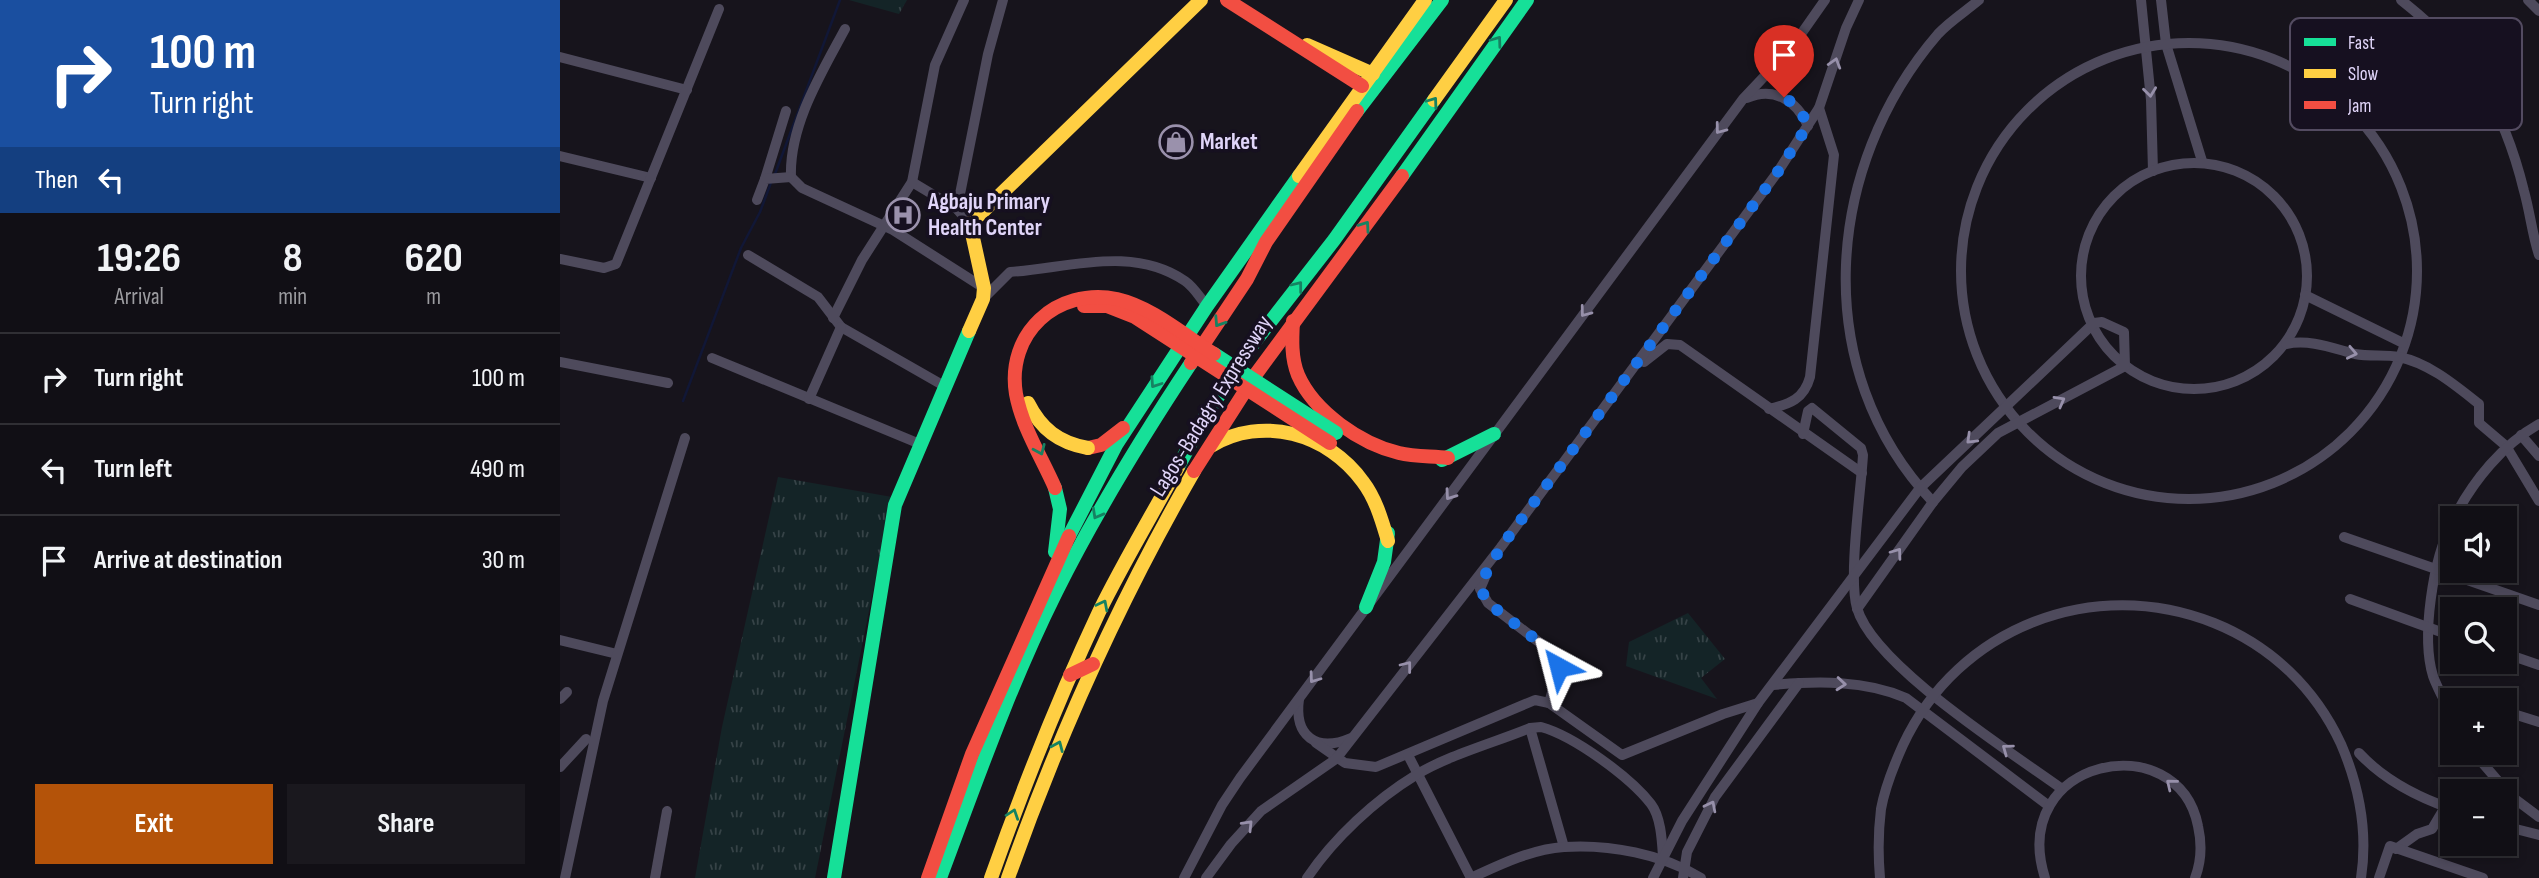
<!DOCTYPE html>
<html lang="en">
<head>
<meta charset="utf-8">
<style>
	:root { --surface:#110f15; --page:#1a181e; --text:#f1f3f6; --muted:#9c9ca0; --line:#302f34; --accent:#b45309 }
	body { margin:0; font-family:"Sofia Sans Condensed",sans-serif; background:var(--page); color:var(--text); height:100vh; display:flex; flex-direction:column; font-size:26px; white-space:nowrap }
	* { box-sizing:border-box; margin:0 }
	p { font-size:23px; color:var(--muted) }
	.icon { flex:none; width:38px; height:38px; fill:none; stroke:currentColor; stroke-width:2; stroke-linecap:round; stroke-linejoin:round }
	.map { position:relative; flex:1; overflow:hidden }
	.details { display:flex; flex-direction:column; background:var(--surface); width:560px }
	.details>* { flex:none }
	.guide { background:#1a4fa0; color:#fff; overflow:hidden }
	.tools { position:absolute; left:1880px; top:506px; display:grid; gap:14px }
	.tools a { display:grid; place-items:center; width:77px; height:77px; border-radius:0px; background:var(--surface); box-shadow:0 4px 10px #0003,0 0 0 2px var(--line); font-size:35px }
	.pin { position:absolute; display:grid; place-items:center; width:60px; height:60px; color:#fff; margin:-72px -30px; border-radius:50% 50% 50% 0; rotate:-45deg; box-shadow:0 0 7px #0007 }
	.pin .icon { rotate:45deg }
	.me { position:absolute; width:77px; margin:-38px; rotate:322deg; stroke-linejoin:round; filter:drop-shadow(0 0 5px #0008) }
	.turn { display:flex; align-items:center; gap:24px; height:147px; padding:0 35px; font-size:32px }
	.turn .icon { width:91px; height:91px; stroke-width:2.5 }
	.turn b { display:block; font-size:49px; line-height:60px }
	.then { display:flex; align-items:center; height:66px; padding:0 35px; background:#0003; gap:14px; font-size:26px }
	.eta { display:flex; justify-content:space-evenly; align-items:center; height:119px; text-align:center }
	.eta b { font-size:42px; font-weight:700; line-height:49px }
	.cta { display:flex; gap:14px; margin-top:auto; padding:14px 35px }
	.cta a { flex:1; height:80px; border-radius:0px; background:var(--accent); color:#fff; font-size:28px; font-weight:700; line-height:80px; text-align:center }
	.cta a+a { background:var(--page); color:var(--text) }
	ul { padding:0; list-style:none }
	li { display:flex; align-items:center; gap:21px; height:91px; padding:0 35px; border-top:2px solid var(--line) }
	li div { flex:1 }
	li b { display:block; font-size:26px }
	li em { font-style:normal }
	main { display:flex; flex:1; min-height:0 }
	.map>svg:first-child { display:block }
</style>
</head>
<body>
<main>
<section class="details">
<div class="guide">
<div class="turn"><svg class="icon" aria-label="right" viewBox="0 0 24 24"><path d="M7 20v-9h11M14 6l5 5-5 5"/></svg><div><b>100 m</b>Turn right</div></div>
<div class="then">Then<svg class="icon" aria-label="left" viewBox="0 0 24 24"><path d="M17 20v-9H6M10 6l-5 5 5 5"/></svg></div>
</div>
<div class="eta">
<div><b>19:26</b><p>Arrival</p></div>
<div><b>8</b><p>min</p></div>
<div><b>620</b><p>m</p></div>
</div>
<ul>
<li><svg class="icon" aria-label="right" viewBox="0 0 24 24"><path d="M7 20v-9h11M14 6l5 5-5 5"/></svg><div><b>Turn right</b></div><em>100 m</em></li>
<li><svg class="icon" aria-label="left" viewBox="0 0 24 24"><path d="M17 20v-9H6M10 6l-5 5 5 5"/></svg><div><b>Turn left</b></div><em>490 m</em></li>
<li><svg class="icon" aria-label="arrive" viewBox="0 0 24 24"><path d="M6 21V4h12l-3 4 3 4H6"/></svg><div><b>Arrive at destination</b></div><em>30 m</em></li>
</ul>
<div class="cta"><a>Exit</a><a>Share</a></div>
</section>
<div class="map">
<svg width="1979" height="878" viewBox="0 0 1979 878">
	<defs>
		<pattern id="grass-tufts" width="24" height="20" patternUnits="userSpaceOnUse" patternTransform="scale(1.75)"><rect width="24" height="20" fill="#142427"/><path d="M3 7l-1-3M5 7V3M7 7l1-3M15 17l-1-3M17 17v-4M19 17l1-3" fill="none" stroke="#364347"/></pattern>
	</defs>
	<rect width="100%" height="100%" fill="#17141c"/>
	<g fill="url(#grass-tufts)">
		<polygon points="289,0 347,0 339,14"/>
		<polygon points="218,477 332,497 255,878 135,878 162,727"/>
		<polygon points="1128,613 1165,659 1141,678 1157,699 1066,666 1069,642"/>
	</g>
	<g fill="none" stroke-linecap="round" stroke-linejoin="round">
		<g stroke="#111736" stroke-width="2.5">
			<polyline points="215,174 280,0"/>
			<polyline points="123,401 181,248 200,212 212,180"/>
		</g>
		<g stroke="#4e4a5c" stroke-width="10">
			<polyline points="1581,0 1591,100 1593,171"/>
			<polyline points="1601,0 1606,44 1642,161"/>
			<path d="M1841,0c70,55 102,105 123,191 6,21 8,43 15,64"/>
			<polyline points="1968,0 1979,11"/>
			<path d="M285,29c-23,43 -56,96 -54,148l11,11 91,42 91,58"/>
			<circle cx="1629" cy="271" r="228"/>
			<polyline points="0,57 127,90"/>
			<path d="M1187,98c27,-12 50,3 61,28"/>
			<polyline points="0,156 91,178"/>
			<circle cx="1634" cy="276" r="113"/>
			<polyline points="205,179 226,111"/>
			<polyline points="352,182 397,209 410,224"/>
			<polyline points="197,200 205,179 231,177"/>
			<polyline points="397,209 428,54 443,0"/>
			<polyline points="188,255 258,297 281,327 386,387"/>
			<polyline points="0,259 44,268 56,264 159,9"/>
			<polyline points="1745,295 1843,343"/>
			<path d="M423,299l27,-27c58,-4 123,-27 175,9 9,6 15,17 22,25"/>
			<polyline points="273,318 302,260 352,182 375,65 404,0"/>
			<path d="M1726,344c24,-5 46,4 69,10 15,3 30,0 44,3 30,6 56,28 80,47v19l27,23 33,55"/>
			<polyline points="152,358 360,444"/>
			<polyline points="0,362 108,383"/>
			<polyline points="1084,362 1107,344 1120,345 1302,473"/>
			<polyline points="249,399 281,327"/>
			<path d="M1209,409c21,-5 35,-10 41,-32l24,-222 -15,-47"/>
			<path d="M1243,434l5,-23 4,-3 49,40 2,7c-2,36 -15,122 -6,153 16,57 154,144 205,181"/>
			<polyline points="1961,435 1979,456"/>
			<path d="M1373,502c-125,-132 -109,-336 5,-468 12,-13 28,-23 41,-34"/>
			<path d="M1894,518c19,-37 49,-74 85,-94"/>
			<path d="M1892,523c-19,36 -31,114 -19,153 5,14 13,27 19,40"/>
			<polyline points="1784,537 1979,605"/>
			<polyline points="926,575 920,589 928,603 997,656 999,667 989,703"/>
			<polyline points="1790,599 1892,636"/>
			<polyline points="0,640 57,654"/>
			<polyline points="1944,653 1979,665"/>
			<path d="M1213,685c44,-4 92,-5 133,13l143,108"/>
			<polyline points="1880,691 1910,700"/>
			<polyline points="0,699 7,692"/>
			<path d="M739,699c-5,37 17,54 52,39"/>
			<polyline points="1944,711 1979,722"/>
			<polyline points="970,728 1004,847"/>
			<polyline points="756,743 785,763 816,767 975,700 989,703 1062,755 1163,714 1198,703"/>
			<polyline points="1913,752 1951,796 1979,817"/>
			<path d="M1799,753c25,27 58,44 93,56"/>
			<polyline points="848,755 911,878"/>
			<polyline points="0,767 26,739"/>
			<polyline points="1944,826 1979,835"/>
			<polyline points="1836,849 1857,834 1872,829 1885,807"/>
			<polyline points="5,878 43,701 125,438"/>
			<polyline points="95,878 107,811"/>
			<polyline points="624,878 662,805 680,778 1183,99 1232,47 1265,0"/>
			<polyline points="646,878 671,844 701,811 776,759 941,547 1217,173 1259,108 1286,28 1299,0"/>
			<path d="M747,878c27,-40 68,-78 109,-103 30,-19 80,-33 114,-47l11,-1c33,9 89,50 110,77 10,13 11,37 12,53"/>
			<path d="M911,878c28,-13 61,-29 93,-31 45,-3 99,7 137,31"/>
			<polyline points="1093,878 1122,821 1198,703 1360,488 1534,323 1542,322 1564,332 1565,366 1438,433 1402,467 1373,502 1297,609"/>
			<polyline points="1123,878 1127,852 1155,797 1239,683"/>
			<path d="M1320,878c-2,-23 -2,-45 1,-69 4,-22 13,-44 22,-64 55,-118 191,-170 311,-122 57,23 101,65 127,121 18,42 27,88 20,134"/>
			<path d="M1485,878c-38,-120 133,-154 153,-52 4,18 4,34 -3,52"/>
			<polyline points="1819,878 1830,846 1923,878"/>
		</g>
		<g stroke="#16e098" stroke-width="14">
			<polyline points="797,111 882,0"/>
			<polyline points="842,176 967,0"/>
			<polyline points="882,460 934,434"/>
			<polyline points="618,467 647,413 693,344 774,240 874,100"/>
			<polyline points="495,488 500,509 495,552"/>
			<polyline points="509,536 556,445 647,306 739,176"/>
			<polyline points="806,607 824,562 828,533"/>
			<polyline points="274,878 335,505 409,331"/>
			<path d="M380,878c36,-96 70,-194 116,-286 40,-80 86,-155 135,-229"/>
		</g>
		<g stroke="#ffcf43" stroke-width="14">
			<polyline points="747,45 813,74"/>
			<polyline points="874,100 946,0"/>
			<polyline points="739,176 865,0"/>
			<polyline points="409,331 423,299 424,288 410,224 641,0"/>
			<path d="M651,446c51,-31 117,-13 152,36 13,17 19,39 25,59"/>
			<path d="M431,878c32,-90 67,-179 108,-266 24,-49 53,-97 79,-145"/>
			<path d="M448,878c50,-141 111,-277 186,-407"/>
		</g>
		<g stroke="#f24e42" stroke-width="14">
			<polyline points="667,0 802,86"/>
			<path d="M733,321c-1,18 -2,37 5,54 16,37 63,69 101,78 16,4 33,3 49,5"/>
			<polyline points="631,363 687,279 706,242 797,111"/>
			<polyline points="528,448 541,445 563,428"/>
			<polyline points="634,471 696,374 842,176"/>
			<polyline points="510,675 533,664"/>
			<polyline points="368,878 412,754 509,536"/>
		</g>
		<polyline stroke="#16e098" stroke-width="14" points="654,354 776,433"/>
		<path stroke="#ffcf43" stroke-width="14" d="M468,403c13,26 31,40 60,45"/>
		<g stroke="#f24e42" stroke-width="14">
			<polyline points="524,306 547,306 575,317 770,443"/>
			<path d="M495,488c-13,-30 -33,-61 -39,-94 -10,-60 40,-107 101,-95 35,8 67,36 97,55"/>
		</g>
	</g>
	<defs><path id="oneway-chevron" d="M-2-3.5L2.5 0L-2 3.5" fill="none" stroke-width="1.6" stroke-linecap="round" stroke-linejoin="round" transform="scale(1.75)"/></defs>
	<g stroke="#168262">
		<use href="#oneway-chevron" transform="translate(937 41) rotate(-54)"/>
		<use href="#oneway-chevron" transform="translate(873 102) rotate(-54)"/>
		<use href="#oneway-chevron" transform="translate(805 226) rotate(-55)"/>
		<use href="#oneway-chevron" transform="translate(738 286) rotate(-52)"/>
		<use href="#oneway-chevron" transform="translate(659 322) rotate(123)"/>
		<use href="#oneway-chevron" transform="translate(595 383) rotate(124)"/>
		<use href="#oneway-chevron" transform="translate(480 450) rotate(66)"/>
		<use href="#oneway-chevron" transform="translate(537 514) rotate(119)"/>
		<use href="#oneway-chevron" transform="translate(543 605) rotate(-63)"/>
		<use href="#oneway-chevron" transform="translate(498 746) rotate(-67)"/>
		<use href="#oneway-chevron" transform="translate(453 814) rotate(-71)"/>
	</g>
	<g stroke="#9790aa">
		<use href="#oneway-chevron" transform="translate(1275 63) rotate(-73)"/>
		<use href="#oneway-chevron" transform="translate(1590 92) rotate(83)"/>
		<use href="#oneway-chevron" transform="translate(1160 129) rotate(127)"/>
		<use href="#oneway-chevron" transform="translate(1025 312) rotate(127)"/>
		<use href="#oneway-chevron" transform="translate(1792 353) rotate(12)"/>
		<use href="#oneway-chevron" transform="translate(1500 401) rotate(-29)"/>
		<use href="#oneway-chevron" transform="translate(1411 439) rotate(136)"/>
		<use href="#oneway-chevron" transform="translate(890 495) rotate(125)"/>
		<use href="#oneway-chevron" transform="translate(1337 553) rotate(-54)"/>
		<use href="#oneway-chevron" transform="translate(847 666) rotate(-52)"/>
		<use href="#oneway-chevron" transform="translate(754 678) rotate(126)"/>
		<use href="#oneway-chevron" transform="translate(1281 684) rotate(5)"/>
		<use href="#oneway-chevron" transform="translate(1447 749) rotate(-144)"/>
		<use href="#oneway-chevron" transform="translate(1611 784) rotate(-141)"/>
		<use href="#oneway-chevron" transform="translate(1151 806) rotate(-63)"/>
		<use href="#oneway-chevron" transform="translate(688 825) rotate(-46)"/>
	</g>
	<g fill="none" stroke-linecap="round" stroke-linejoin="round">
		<path stroke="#1a73e8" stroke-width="12" stroke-dasharray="0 21.6" d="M999,667v-6l-7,-9 -64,-49c-15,-19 4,-38 13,-56l276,-374 31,-48 -10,-18 -14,-10"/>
	</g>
	<defs>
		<symbol id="shop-ring" viewBox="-11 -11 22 22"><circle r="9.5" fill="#161020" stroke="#9a91ac" stroke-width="1.5"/><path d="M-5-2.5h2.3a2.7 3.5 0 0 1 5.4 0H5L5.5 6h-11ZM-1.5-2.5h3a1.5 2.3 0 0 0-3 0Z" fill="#9a91ac"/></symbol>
		<symbol id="hospital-ring" viewBox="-11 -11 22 22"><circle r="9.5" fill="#161020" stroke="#9a91ac" stroke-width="1.5"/><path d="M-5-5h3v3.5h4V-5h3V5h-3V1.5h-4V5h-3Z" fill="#9a91ac"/></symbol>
	</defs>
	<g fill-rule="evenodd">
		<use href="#shop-ring" x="597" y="123" width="38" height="38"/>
		<use href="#hospital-ring" x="324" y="196" width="38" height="38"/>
	</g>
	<g text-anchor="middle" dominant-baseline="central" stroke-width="7" stroke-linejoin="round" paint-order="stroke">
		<g font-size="23" font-weight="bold" fill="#e0d5f9" stroke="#161020" text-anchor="start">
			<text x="640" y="142">Market</text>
			<text x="368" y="202">Agbaju Primary<tspan x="368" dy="26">Health Center</tspan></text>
		</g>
		<g font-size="23" fill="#e0d5f9" stroke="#161020">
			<text transform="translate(651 406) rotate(-58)">Lagos-Badagry Expressway</text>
		</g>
	</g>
	<rect x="1730" y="18" width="232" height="112" rx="10" fill="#161020" stroke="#534b61" stroke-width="2"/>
	<rect x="1744" y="38" width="32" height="8" fill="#16e098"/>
	<rect x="1744" y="69" width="32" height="9" fill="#ffcf43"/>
	<rect x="1744" y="101" width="32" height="8" fill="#f24e42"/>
	<g font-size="19" fill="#e0d5f9">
		<text x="1788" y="49">Fast</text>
		<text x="1788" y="80">Slow</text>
		<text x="1788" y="112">Jam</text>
	</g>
</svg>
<div class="tools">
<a><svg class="icon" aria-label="sound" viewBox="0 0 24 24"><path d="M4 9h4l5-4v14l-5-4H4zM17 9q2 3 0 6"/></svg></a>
<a><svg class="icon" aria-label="search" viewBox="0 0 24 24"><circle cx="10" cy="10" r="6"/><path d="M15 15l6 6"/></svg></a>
<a>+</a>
<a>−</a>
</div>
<div class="pin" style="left:1224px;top:97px;background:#d93025"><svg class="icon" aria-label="arrive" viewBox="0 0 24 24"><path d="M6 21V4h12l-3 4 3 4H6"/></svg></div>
<svg class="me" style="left:999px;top:667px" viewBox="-20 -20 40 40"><path d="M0-17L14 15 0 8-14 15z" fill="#1a73e8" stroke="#fff" stroke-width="4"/></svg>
</div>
</main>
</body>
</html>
